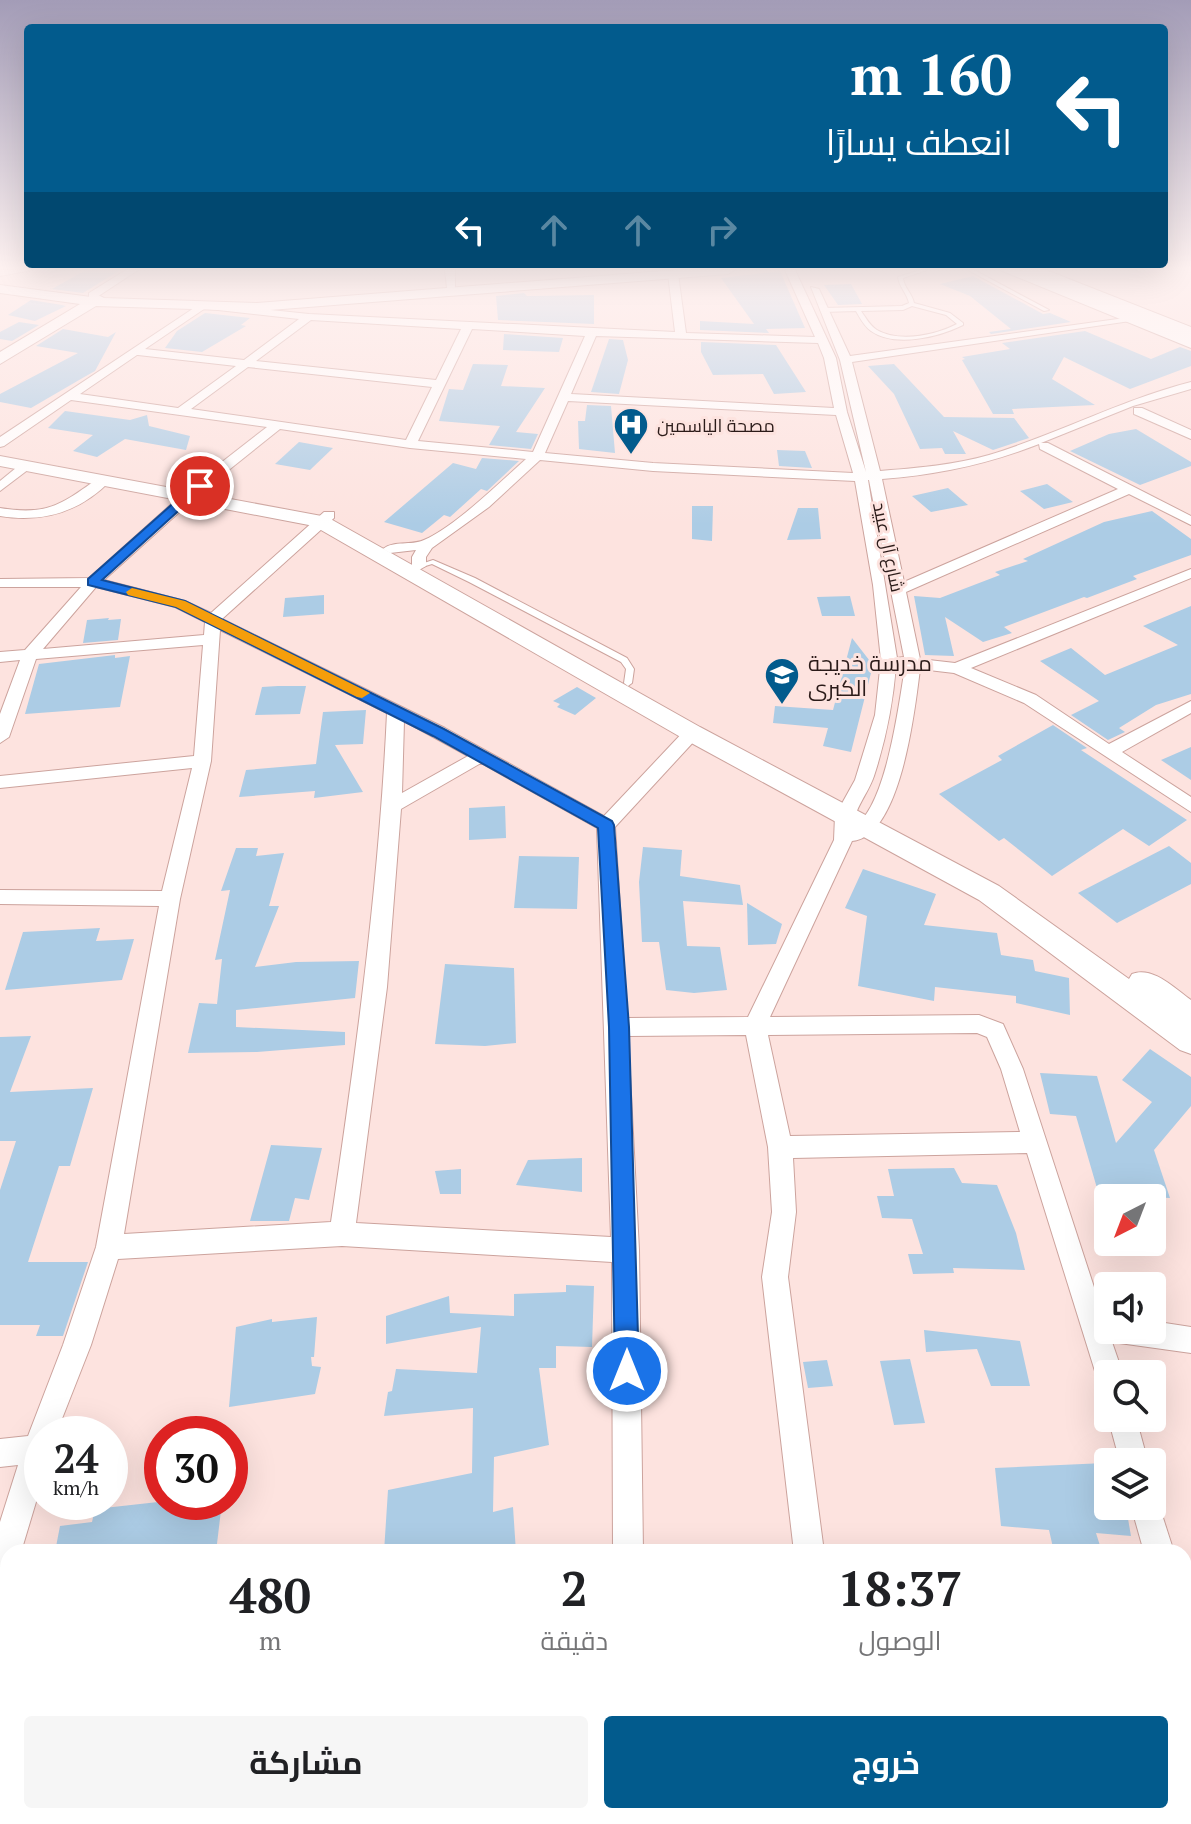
<!DOCTYPE html>
<html lang="ar">
<head>
<meta charset="utf-8">
<style>
	:root { --surface:#fff; --page:#f6f6f6; --text:#202124; --muted:#757577; --accent:#025b8d }
	body { margin:0; font-family:"PT Serif",Cairo,serif; background:var(--page); color:var(--text); direction:rtl; height:100vh; display:flex; flex-direction:column; font-size:30px; white-space:nowrap }
	* { box-sizing:border-box; margin:0 }
	p { font-size:26px; color:var(--muted) }
	.icon { flex:none; width:44px; height:44px; fill:none; stroke:currentColor; stroke-width:2; stroke-linecap:round; stroke-linejoin:round }
	.map { position:relative; flex:1; overflow:hidden; direction:ltr }
	.panel { position:absolute; left:0px; top:1544px; width:1192px; height:280px; display:flex; flex-direction:column; background:var(--surface); border-radius:24px 24px 0 0; box-shadow:0 8px 32px #0002; direction:rtl }
	.panel>* { flex:none }
	.hud { position:absolute; left:24px; top:24px; width:1144px; height:244px; border-radius:8px; box-shadow:0 8px 32px #0002; direction:rtl; background:#025b8d; color:#fff; overflow:hidden }
	.needle { width:52px; rotate:222deg }
	.tools { position:absolute; left:1094px; top:1184px; display:grid; gap:16px }
	.tools a { display:grid; place-items:center; width:72px; height:72px; border-radius:8px; background:var(--surface); box-shadow:0 8px 32px #0002; font-size:40px }
	.speed { position:absolute; left:24px; top:1416px; display:flex; gap:16px; font-size:40px; font-weight:700; text-align:center }
	.speed>* { display:grid; place-content:center; width:104px; height:104px; border-radius:50%; background:var(--surface); box-shadow:0 8px 32px #0002; line-height:1 }
	.speed small { font-size:20px; font-weight:400 }
	.speed .limit { border:12px solid #d22; background:#fff; color:#111 }
	.pin { position:absolute; display:grid; place-items:center; width:68px; height:68px; color:#fff; margin:-34px; border:4px solid #fff; border-radius:50%; box-shadow:0 2px 8px #0007 }
	.me { position:absolute; width:88px; margin:-44px; rotate:0deg; stroke-linejoin:round; filter:drop-shadow(0 0 6px #0008) }
	.turn { display:flex; align-items:center; gap:28px; height:168px; padding:0 24px; font-size:36px }
	.turn .icon { width:104px; height:104px; stroke-width:2.5 }
	.turn b { display:block; font-size:56px; line-height:68px }
	.lanes { display:flex; align-items:center; height:76px; padding:0 24px; background:#0003; justify-content:center; gap:40px; direction:ltr }
	.lanes .off { opacity:.35 }
	.eta { display:flex; justify-content:space-evenly; align-items:center; height:136px; text-align:center }
	.eta b { font-size:48px; font-weight:700; line-height:56px }
	.cta { display:flex; gap:16px; margin-top:auto; padding:16px 24px }
	.cta a { flex:1; height:92px; border-radius:8px; background:var(--accent); color:#fff; font-size:32px; font-weight:700; line-height:92px; text-align:center }
	.cta a+a { background:var(--page); color:var(--text) }
	.map>svg:first-child { display:block }
</style>
</head>
<body>
<div class="map">
<svg width="1191" height="1824" viewBox="0 0 1191 1824">
	<rect width="100%" height="100%" fill="#fde3df"/>
	<g fill="#accce5">
		<polygon points="86,270 120,270 83,293 52,289"/>
		<polygon points="780,271 805,328 766,329 769,333 700,330 700,321 754,324 721,278"/>
		<polygon points="973,276 1043,314 1050,313 1071,322 991,334 989,332 1011,329 970,296 940,284"/>
		<polygon points="851,284 862,304 838,305 824,285"/>
		<polygon points="524,293 527,296 594,295 594,324 498,320 496,296"/>
		<polygon points="31,300 62,305 66,306 35,321 8,315"/>
		<polygon points="205,313 250,318 241,325 246,326 202,352 165,348 177,331"/>
		<polygon points="19,322 39,325 12,341 0,339 0,332"/>
		<polygon points="63,329 108,337 116,332 95,371 86,376 31,408 0,402 0,394 78,353 36,346"/>
		<polygon points="1085,331 1151,359 1180,347 1191,351 1191,366 1130,389 1064,357 1052,379 1095,405 1012,409 1014,414 993,414 962,360 965,359 962,357 1010,349 1002,343"/>
		<polygon points="504,334 563,338 559,352 503,350"/>
		<polygon points="609,339 623,340 628,360 619,394 591,392"/>
		<polygon points="701,342 776,345 806,392 774,394 763,374 713,375 701,352"/>
		<polygon points="473,364 508,365 501,386 545,388 516,432 538,434 531,449 489,445 500,426 439,421 449,389 463,390"/>
		<polygon points="894,364 944,417 1014,418 1029,438 993,450 953,431 966,454 945,454 942,448 920,449 894,394 868,366"/>
		<polygon points="587,405 611,406 615,453 579,449 578,421 585,421"/>
		<polygon points="65,411 130,420 147,415 149,426 190,436 186,450 125,439 97,457 73,451 93,435 48,428"/>
		<polygon points="1136,429 1191,462 1191,466 1140,485 1070,451 1109,434"/>
		<polygon points="299,442 333,448 310,470 275,464"/>
		<polygon points="777,450 805,451 812,468 779,466"/>
		<polygon points="482,458 519,461 487,491 481,489 450,517 444,515 422,533 384,522 453,463 476,469"/>
		<polygon points="1047,484 1073,502 1044,509 1020,491"/>
		<polygon points="948,488 968,505 931,512 912,496"/>
		<polygon points="692,506 713,506 712,541 692,539"/>
		<polygon points="798,508 818,508 821,539 787,540"/>
		<polygon points="1152,511 1191,539 1191,555 1133,576 1137,579 1087,598 1084,597 1004,627 1012,633 983,642 945,617 954,656 925,655 914,596 940,598 1000,575 995,572 1028,561 1023,559 1104,522"/>
		<polygon points="324,595 324,614 283,617 285,598"/>
		<polygon points="850,596 855,616 822,616 817,597"/>
		<polygon points="1191,606 1191,694 1156,705 1119,728 1125,732 1108,740 1071,715 1099,701 1040,661 1071,648 1105,675 1178,645 1143,626"/>
		<polygon points="109,618 108,620 121,619 118,640 83,643 87,620"/>
		<polygon points="852,638 873,665 851,752 823,746 828,728 773,723 775,706 833,710"/>
		<polygon points="115,655 115,658 130,656 120,707 25,714 39,664"/>
		<polygon points="278,686 306,686 300,714 255,715 262,687"/>
		<polygon points="577,687 596,698 575,715 557,707 560,704 553,701"/>
		<polygon points="366,710 363,744 335,745 363,792 314,798 315,791 239,797 246,770 316,764 323,712"/>
		<polygon points="1053,725 1087,748 1081,750 1187,820 1149,846 1123,829 1052,876 1004,838 999,841 939,794 1002,760 998,756"/>
		<polygon points="1191,747 1191,780 1161,760"/>
		<polygon points="505,806 506,838 469,840 469,808"/>
		<polygon points="1169,846 1191,863 1191,884 1117,923 1078,893"/>
		<polygon points="643,847 682,850 680,876 740,885 743,905 683,901 687,946 720,947 727,990 694,993 666,990 659,942 642,942 639,882"/>
		<polygon points="236,848 258,848 256,856 284,853 269,906 279,906 255,967 296,962 359,961 355,998 236,1010 236,1027 345,1032 345,1045 257,1052 188,1053 199,1003 217,1004 222,959 215,960 230,890 221,891"/>
		<polygon points="519,856 579,857 577,909 514,908"/>
		<polygon points="863,869 936,894 924,925 997,933 1001,955 1033,960 1035,971 1069,978 1070,1015 1016,1003 1016,996 935,987 934,1001 858,986 867,916 845,908"/>
		<polygon points="747,903 782,924 776,944 748,945"/>
		<polygon points="100,928 96,941 134,939 122,980 5,990 23,932"/>
		<polygon points="445,964 514,968 516,1043 485,1046 435,1044"/>
		<polygon points="31,1036 10,1092 93,1088 70,1166 59,1166 28,1262 88,1262 63,1336 36,1336 40,1325 0,1325 0,1190 16,1141 0,1141 0,1037"/>
		<polygon points="1150,1049 1191,1077 1191,1106 1154,1150 1170,1198 1099,1195 1076,1116 1050,1114 1040,1073 1097,1076 1116,1143 1152,1102 1122,1080"/>
		<polygon points="271,1145 322,1148 309,1200 295,1198 289,1221 250,1221"/>
		<polygon points="582,1158 582,1192 516,1185 528,1160"/>
		<polygon points="954,1168 962,1183 997,1185 1016,1233 1025,1270 953,1268 954,1273 913,1274 908,1254 923,1254 912,1219 882,1218 877,1196 894,1196 888,1169"/>
		<polygon points="461,1169 461,1194 440,1194 435,1171"/>
		<polygon points="566,1285 594,1286 592,1347 556,1346 556,1368 539,1368 549,1445 494,1457 493,1512 513,1507 516,1552 384,1552 388,1490 472,1473 473,1408 384,1416 388,1392 392,1391 396,1369 477,1373 481,1327 386,1344 386,1316 449,1296 450,1313 514,1316 514,1294 566,1292"/>
		<polygon points="317,1317 314,1357 311,1357 312,1366 321,1367 315,1394 229,1407 236,1327 272,1319 272,1322"/>
		<polygon points="924,1330 1020,1341 1030,1386 991,1386 977,1349 926,1352"/>
		<polygon points="910,1359 925,1423 894,1425 880,1361"/>
		<polygon points="827,1360 833,1386 808,1388 803,1362"/>
		<polygon points="1105,1463 1108,1471 1108,1509 1127,1513 1131,1536 1096,1533 1102,1552 1054,1552 1049,1530 1001,1526 995,1468"/>
		<polygon points="158,1502 222,1502 216,1552 55,1552 60,1526 92,1522 95,1509"/>
	</g>
	<g fill="none" stroke-linecap="round" stroke-linejoin="round">
		<defs>
			<g id="lane">
				<path d="M920,270h7l-24,8c1,10 9,15 11,25l36,10 13,10v2c-24,12 -68,23 -92,6 -7,-5 -11,-13 -15,-20l-33,1 -3,-2 3,-2 79,-2 7,-3c-2,-10 -10,-16 -11,-26zM912,306l34,9 11,9c-21,11 -57,19 -80,6 -7,-4 -11,-12 -16,-19l42,-1z"/>
				<polygon points="968,270 974,270 1049,310 1044,311"/>
				<polygon points="433,560 475,578 627,658 634,669 632,683 628,686 624,683 626,669 621,662 469,582 432,564 419,568 415,566"/>
			</g>
			<g id="street">
				<polygon points="0,270 32,270 0,276"/>
				<polygon points="126,270 138,270 97,297 89,297 89,293"/>
				<polygon points="445,270 455,270 455,290 447,288"/>
				<path d="M785,270h10l41,88 11,54 19,60 -26,-112 -29,-73 8,2 31,67 282,-39 5,3 -285,42 28,109c36,-3 74,-6 109,-16 69,-21 132,-55 202,-73v7l-58,17 -92,37h7l143,73v9l-62,-31 -223,98 14,67 35,4 236,-94v9l-220,90 65,27 73,49 82,-43v12l-69,39 69,45v15l-167,-109 -70,-30 -34,-4c-5,40 -19,168 -68,172l-82,176 209,-2 24,9 20,45 82,252 3,-1v10h44v-9l39,6v26l-79,-11 11,32h-15v13l-9,-3 -72,-231 -234,5 3,54 -8,65 36,275h-30l-32,-275 10,-65 -4,-65 -22,-112 -118,1 11,214 4,302h-30l-1,-290 -270,-16 -224,13 -27,86 -35,89h-14v48l-21,70h-13v30l-8,3v-63l18,-57 -18,2v-28l28,-3 35,-91 33,-98 63,-341 -159,-2v-14l162,1 30,-123 -192,20v-12l194,-20 9,-111 -167,14 -27,78 -9,6v-29l20,-54 -20,2v-10l25,-2 56,-63h-81v-8l89,-1 106,-95 72,-56 -196,-27 -67,46 -4,1v-10l200,-133 5,3 -1,2 -59,40 99,11 55,-41 -90,-10 -1,-2 5,-3 96,10 366,18 -7,-58 5,-3 5,3 8,59 129,4zM311,320l150,9 -25,51 -180,-19zM472,329l113,7 -52,116 -115,-11zM596,336l222,7 6,15 10,50 -263,-14zM137,355h1l98,11 -58,42 -98,-14zM248,367l184,20 -26,53 -215,-31zM568,401l268,14 17,58 -200,-10 -108,-10zM280,429l130,19 116,11c-26,23 -70,67 -102,81 -13,6 -30,0 -41,9l7,4 26,-3 -4,7v9l7,4 7,-4v-9l6,-9 57,-41 51,-47 113,11 202,10 18,104 8,75 -6,55 -20,65 -20,36 -1,24 -86,177 -121,1 -12,-191 83,-90 3,-4 -3,-4h-12l-82,87 -159,-88 -223,-109 112,-101v-6h-10l-113,101 -26,-12 -81,-21 101,-91zM1039,444l1,5 78,40 -214,93 -22,-103c55,-4 106,-15 157,-35zM868,480h1l35,177 -7,1zM96,587l79,20 30,15 -1,13 -161,14zM220,630l167,83c-8,172 -31,340 -56,509l-207,12 56,-335 31,-138zM896,665l9,2c-6,36 -19,143 -52,160 1,-19 15,-33 21,-51 12,-37 19,-72 22,-111zM404,721l64,35 -66,37zM481,763l116,65 14,409 -255,-14 31,-236 14,-178zM977,1033l10,4 14,32 19,63 -230,4 -22,-101z"/>
				<polygon points="1134,408 1142,408 1191,430 1191,439 1134,414"/>
				<polygon points="22,463 33,466 0,491 0,481"/>
				<path d="M100,477l11,3c-31,32 -67,43 -111,36v-8c48,8 62,-4 100,-31z"/>
				<polygon points="1108,1418 1136,1418 1148,1462 1120,1462"/>
				<polygon points="1152,1494 1156,1496 1174,1552 1144,1552 1131,1506 1152,1506"/>
				<polygon points="1184,1623 1191,1626 1191,1680 1184,1677"/>
				<polygon points="8,1646 8,1678 0,1679 0,1647"/>
				<rect x="1184" y="1708" width="7" height="34"/>
				<rect x="610" y="1816" width="34" height="8"/>
				<polygon points="830,1816 864,1816 866,1824 832,1824"/>
				<polygon points="1003,1816 1037,1816 1039,1824 1005,1824"/>
			</g>
			<g id="secondary">
				<polygon points="677,270 735,270 728,274 257,311 96,306 0,364 0,352 80,304 0,293 0,285 91,297 98,295 104,298 257,303"/>
				<polygon points="1000,270 1019,270 1191,338 1191,348"/>
				<path d="M0,456l327,61 373,210 299,159 130,93 3,-5c21,-8 42,14 59,26v54l-11,-4 -201,-150 -295,-161 -370,-213 -314,-60z"/>
			</g>
			<polygon id="highway" points="1022,270 1046,270 1191,327 1191,340 1025,274"/>
		</defs>
		<use href="#lane" stroke="#cca39d" stroke-width="2"/>
		<use href="#street" stroke="#cca39d" stroke-width="2"/>
		<use href="#secondary" stroke="#cca39d" stroke-width="2"/>
		<use href="#highway" stroke="#cca39d" stroke-width="2"/>
		<use href="#lane" fill="#fff" fill-rule="evenodd"/>
		<use href="#street" fill="#fff" fill-rule="evenodd"/>
		<use href="#secondary" fill="#fff" fill-rule="evenodd"/>
		<use href="#highway" fill="#fff" fill-rule="evenodd"/>
	</g>
	<linearGradient id="sky" x2="0" y2="1"><stop stop-color="#a39cb7"/><stop offset="0.51" stop-color="#fef2f1"/><stop offset="1" stop-color="#fef2f1" stop-opacity="0"/></linearGradient>
	<rect width="1191" height="525" fill="url(#sky)"/>
	<polygon fill="#1a73e8" stroke="#114b97" stroke-width="2" points="196,483 206,486 102,580 185,601 444,729 612,821 614,825 629,1027 639,1371 636,1380 627,1383 618,1380 615,1371 609,1027 598,828 433,736 176,607 88,585 88,579"/>
	<polygon fill="#f59e0b" points="132,588 185,601 370,693 362,698 357,697 176,607 128,595 126,592"/>
	<defs>
		<symbol id="hospital-pin" viewBox="-11 -11 22 30"><path d="M0 17L-7.5 6A9.5 9.5 0 1 1 7.5 6Z" fill="#025b8d" stroke="#fde3df"/><path d="M-5-5h3v3.5h4V-5h3V5h-3V1.5h-4V5h-3Z" fill="#fff"/></symbol>
		<symbol id="school-pin" viewBox="-11 -11 22 30"><path d="M0 17L-7.5 6A9.5 9.5 0 1 1 7.5 6Z" fill="#025b8d" stroke="#fde3df"/><path d="M0-5L7-2L0 1L-7-2ZM-4 1L0 2.5L4 1V4Q0 6-4 4Z" fill="#fff"/></symbol>
	</defs>
	<g fill-rule="evenodd">
		<use href="#hospital-pin" x="611" y="405" width="40" height="54"/>
		<use href="#school-pin" x="762" y="655" width="40" height="54"/>
	</g>
	<g text-anchor="middle" dominant-baseline="central" stroke-width="6" stroke-linejoin="round" paint-order="stroke">
		<g font-size="18" fill="#2b1b19" stroke="#fde3df" text-anchor="start">
			<text x="657" y="425">مصحة الياسمين</text>
		</g>
		<g font-size="18" fill="#2b1b19" stroke="#fde3df">
			<text transform="translate(889 547) rotate(78)">شارع آل عبيد</text>
		</g>
		<g font-size="22" fill="#2b1b19" stroke="#fde3df" text-anchor="start">
			<text x="808" y="662">مدرسة خديجة<tspan x="808" dy="25">الكبرى</tspan></text>
		</g>
	</g>
</svg>
<div class="tools">
<a><svg class="needle" viewBox="-14 -14 28 28"><path d="M0-13l5 13h-10z" fill="#e53935"/><path d="M0 13l5-13h-10z" fill="#757577"/></svg></a>
<a><svg class="icon" aria-label="sound" viewBox="0 0 24 24"><path d="M4 9h4l5-4v14l-5-4H4zM17 9q2 3 0 6"/></svg></a>
<a><svg class="icon" aria-label="search" viewBox="0 0 24 24"><circle cx="10" cy="10" r="6"/><path d="M15 15l6 6"/></svg></a>
<a><svg class="icon" aria-label="layers" viewBox="0 0 24 24"><path d="M12 4l9 5-9 5-9-5zM3 14l9 5 9-5"/></svg></a>
</div>
<div class="speed"><div>24<small>km/h</small></div><div class="limit">30</div></div>
<div class="pin" style="left:200px;top:486px;background:#d93025"><svg class="icon" aria-label="arrive" viewBox="0 0 24 24"><path d="M6 21V4h12l-3 4 3 4H6"/></svg></div>
<svg class="me" style="left:627px;top:1371px" viewBox="-20 -20 40 40"><circle r="17" fill="#1a73e8" stroke="#fff" stroke-width="3"/><path d="M0-11L8 9 0 5-8 9z" fill="#fff"/></svg>
<div class="hud">
<div class="turn"><svg class="icon" aria-label="left" viewBox="0 0 24 24"><path d="M17 20v-9H6M10 6l-5 5 5 5"/></svg><div><b>160 m</b>انعطف يسارًا</div></div>
<div class="lanes"><svg class="icon" aria-label="left" viewBox="0 0 24 24"><path d="M17 20v-9H6M10 6l-5 5 5 5"/></svg><svg class="icon off" aria-label="ahead" viewBox="0 0 24 24"><path d="M12 20V5M6 11l6-6 6 6"/></svg><svg class="icon off" aria-label="ahead" viewBox="0 0 24 24"><path d="M12 20V5M6 11l6-6 6 6"/></svg><svg class="icon off" aria-label="right" viewBox="0 0 24 24"><path d="M7 20v-9h11M14 6l5 5-5 5"/></svg></div>
</div>
<section class="panel">
<div class="eta">
<div><b>18:37</b><p>الوصول</p></div>
<div><b>2</b><p>دقيقة</p></div>
<div><b>480</b><p>m</p></div>
</div>
<div class="cta"><a>خروج</a><a>مشاركة</a></div>
</section>
</div>
</body>
</html>
